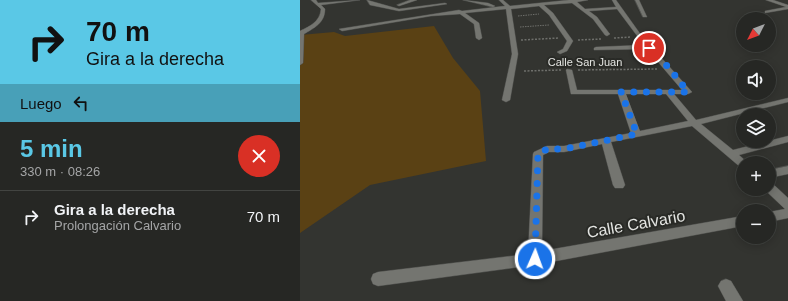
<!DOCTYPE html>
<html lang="es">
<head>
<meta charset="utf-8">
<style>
	:root { --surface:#262724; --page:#323331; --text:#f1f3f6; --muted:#a4a5a6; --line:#424441; --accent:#5ac8e6 }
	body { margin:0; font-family:Helvetica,sans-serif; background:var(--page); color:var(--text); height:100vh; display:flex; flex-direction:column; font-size:15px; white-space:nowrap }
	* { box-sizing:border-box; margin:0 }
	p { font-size:13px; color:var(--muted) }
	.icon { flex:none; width:22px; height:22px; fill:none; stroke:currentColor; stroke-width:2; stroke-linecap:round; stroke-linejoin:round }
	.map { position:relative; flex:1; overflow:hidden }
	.drawer { display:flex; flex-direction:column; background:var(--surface); width:300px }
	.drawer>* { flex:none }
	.top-card { background:#5ac8e6; color:#111; overflow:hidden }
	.needle { width:26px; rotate:228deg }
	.fabs { position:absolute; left:436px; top:12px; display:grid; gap:8px }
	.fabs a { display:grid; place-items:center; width:40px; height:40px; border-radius:50%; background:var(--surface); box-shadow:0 2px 10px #0003,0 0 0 1px var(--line); font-size:20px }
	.pin { position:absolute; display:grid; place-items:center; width:34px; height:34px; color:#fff; margin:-17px; border:2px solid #fff; border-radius:50%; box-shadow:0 1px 4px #0007 }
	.me { position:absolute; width:44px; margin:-22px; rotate:2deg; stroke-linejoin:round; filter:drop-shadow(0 0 3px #0008) }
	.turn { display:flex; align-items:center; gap:14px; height:84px; padding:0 20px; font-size:18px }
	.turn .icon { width:52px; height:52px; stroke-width:2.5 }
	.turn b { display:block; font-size:28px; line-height:34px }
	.then { display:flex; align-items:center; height:38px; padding:0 20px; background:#0003; gap:8px; font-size:15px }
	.round { display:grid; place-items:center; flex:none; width:42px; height:42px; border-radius:21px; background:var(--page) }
	.summary { display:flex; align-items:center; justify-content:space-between; height:68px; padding:0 20px }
	h1 { font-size:24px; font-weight:800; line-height:30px; color:var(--accent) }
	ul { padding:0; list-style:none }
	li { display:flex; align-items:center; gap:12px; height:52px; padding:0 20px; border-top:1px solid var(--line) }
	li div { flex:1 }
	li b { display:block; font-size:15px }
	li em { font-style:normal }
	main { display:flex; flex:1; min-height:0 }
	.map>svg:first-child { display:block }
</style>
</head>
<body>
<main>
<section class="drawer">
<div class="top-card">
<div class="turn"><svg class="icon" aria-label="right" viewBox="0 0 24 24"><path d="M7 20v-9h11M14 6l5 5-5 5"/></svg><div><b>70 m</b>Gira a la derecha</div></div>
<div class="then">Luego<svg class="icon" aria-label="left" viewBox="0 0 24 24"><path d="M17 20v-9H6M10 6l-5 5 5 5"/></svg></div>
</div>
<div class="summary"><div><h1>5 min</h1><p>330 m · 08:26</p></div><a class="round" style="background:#d93025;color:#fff"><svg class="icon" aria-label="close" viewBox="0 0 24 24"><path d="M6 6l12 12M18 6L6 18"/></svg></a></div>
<ul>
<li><svg class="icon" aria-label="right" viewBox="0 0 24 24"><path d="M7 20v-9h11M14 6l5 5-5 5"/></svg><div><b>Gira a la derecha</b><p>Prolongación Calvario</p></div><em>70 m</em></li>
</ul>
</section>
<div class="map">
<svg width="488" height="301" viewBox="0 0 488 301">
	<rect width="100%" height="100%" fill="#333430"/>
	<polygon fill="#5a4114" points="134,26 153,58 180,91 186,161 70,185 0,233 0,35 34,32 45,36"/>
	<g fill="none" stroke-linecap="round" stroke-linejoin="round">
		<defs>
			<g id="street">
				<path d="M11,0h5l2,3 42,-3 -39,5 4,4c0,14 -11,19 -21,25l-1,29 -3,2v-34c10,-5 20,-9 21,-22z"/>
				<polygon points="67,0 99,9 145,3 147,4 99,11 70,5"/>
				<polygon points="110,0 117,0 99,6 97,5"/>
				<polygon points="163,0 188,3 195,6 193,7"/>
				<path d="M199,0h4l7,6 59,-6h19l-11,2 8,7 31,-2 -4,-7h4l25,35 51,57 -4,2h-14l22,26 92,-22v4l-87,22 32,26 55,-14v6l-49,13 9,8h-5v4l-4,-1 -47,-40 -81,16 14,43 -2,3h-8l-2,-3 -11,-41 -38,8h-15l-6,3 -1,96 201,-35v10l-208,39 -157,21 -5,-2 -2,-5 2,-5 5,-2 150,-18 5,-100 1,-2 13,-6h17l67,-13 -13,-39h-47l-5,-24 1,-1 5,1 5,20h105l-35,-41 -53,1v-2l2,-1 48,-2 -27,-36 -28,2 8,6 12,16 1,1 -3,2 -2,-1 -12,-16 -21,-16 -28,2 9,8 20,28 -6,10 -7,3 -3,-2 6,-3 4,-8 -18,-26 -10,-9 -28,3 7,45 -8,46 -4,2 -4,-2 10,-46 -6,-45 -41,4 14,10 3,15 -3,2 -3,-2 -2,-14 -14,-10 -29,2 -89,15 -3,-2 120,-19 3,1 43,-5zM326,94h40l22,27 -48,10z"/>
				<polygon points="335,0 339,0 347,17 343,17"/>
				<polygon points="466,0 473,0 488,5 488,9 465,13 465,11 486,7"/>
				<polygon points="488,166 488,174 469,178 469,170"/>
				<polygon points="469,183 473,184 488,198 488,218 469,222 469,212 485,209 465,190 469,189"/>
				<polygon points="426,279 431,281 443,301 426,301 418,286 421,281"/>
			</g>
		</defs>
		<use href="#street" stroke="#4f504d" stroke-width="1"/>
		<g stroke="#6e6f6b" stroke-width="1" stroke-dasharray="1.5 1" stroke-linecap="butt">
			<polyline points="218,16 239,14"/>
			<polyline points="220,27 249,25"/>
		</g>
		<g stroke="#6e6f6b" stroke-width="1.5" stroke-dasharray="2 1.5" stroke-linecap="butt">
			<polyline points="314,38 331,37"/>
			<polyline points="221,40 259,38"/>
			<polyline points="278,40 301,39"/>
			<polyline points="278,70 357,69"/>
			<polyline points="224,71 261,70"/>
		</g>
		<use href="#street" fill="#747570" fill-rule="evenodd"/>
	</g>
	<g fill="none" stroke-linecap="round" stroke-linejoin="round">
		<polyline stroke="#1a73e8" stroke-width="7" stroke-dasharray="0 12.6" points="235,259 238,154 247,149 264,149 337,134 321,92 388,92 370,69 349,48"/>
	</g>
	<g text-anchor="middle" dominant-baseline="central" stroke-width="4" stroke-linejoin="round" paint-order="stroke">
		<g font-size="11" fill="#e4e5e2" stroke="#292a26">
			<text x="285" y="62">Calle San Juan</text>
		</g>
		<g font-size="16" fill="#e4e5e2" stroke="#292a26">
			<text transform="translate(336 224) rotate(-10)">Calle Calvario</text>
		</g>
	</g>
</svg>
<div class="fabs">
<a><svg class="needle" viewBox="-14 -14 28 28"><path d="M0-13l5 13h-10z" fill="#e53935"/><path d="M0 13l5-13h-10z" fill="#a4a5a6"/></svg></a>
<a><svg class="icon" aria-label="sound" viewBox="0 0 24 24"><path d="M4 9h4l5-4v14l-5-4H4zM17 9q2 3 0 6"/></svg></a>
<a><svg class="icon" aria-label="layers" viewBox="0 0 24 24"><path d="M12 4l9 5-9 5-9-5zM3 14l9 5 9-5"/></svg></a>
<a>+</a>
<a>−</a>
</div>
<div class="pin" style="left:349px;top:48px;background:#d93025"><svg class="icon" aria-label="arrive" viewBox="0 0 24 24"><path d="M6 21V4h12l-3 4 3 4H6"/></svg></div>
<svg class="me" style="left:235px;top:259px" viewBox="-20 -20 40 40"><circle r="17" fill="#1a73e8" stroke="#fff" stroke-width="3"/><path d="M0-11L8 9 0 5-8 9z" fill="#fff"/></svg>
</div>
</main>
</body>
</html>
